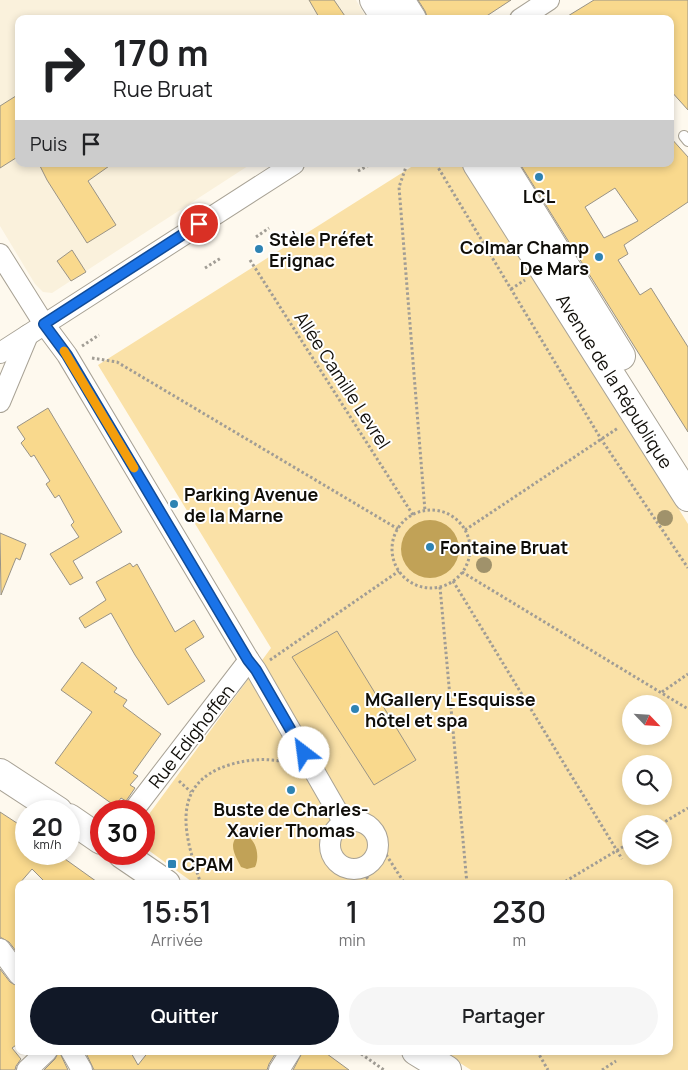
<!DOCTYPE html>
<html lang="fr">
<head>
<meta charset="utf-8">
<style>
	:root { --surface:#fff; --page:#f6f6f6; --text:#202124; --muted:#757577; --accent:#111827 }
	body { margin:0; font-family:Manrope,sans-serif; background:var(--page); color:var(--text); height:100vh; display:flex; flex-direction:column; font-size:19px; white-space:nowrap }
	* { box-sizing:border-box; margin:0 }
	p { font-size:16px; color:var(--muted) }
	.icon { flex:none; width:28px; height:28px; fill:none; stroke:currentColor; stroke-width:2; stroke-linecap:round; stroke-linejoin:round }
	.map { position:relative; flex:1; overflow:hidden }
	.drawer { position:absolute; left:15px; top:880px; width:658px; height:175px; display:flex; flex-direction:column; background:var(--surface); border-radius:10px; box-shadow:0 2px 8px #0003 }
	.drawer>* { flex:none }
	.top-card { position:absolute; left:15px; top:15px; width:659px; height:152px; border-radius:10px; box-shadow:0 2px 8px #0003; background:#fff; color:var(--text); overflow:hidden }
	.needle { width:32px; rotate:115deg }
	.tools { position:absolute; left:622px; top:695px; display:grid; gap:10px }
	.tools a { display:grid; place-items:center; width:50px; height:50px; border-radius:50%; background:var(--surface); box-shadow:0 2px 8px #0003; font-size:25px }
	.speed { position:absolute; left:15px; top:800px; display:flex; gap:10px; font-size:25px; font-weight:700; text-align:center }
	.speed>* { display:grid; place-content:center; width:65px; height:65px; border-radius:50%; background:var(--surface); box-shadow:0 2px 8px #0003; line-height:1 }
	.speed small { font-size:12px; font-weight:400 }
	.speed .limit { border:8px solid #d22; background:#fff; color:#111 }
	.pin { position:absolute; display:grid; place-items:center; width:42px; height:42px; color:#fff; margin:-21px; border:2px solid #fff; border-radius:50%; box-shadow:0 1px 5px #0007 }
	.me { position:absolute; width:55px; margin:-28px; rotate:330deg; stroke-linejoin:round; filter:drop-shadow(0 0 4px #0008) }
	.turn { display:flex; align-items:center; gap:18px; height:105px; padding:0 15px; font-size:22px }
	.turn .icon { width:65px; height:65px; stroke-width:2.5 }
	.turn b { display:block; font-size:35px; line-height:42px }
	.then { display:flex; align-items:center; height:48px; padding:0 15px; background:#0003; gap:10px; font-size:19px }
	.eta { display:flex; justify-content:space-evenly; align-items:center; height:85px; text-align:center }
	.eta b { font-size:30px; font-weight:600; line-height:35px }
	.button { display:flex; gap:10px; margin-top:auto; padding:10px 15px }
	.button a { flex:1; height:58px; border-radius:30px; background:var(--accent); color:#fff; font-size:20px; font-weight:600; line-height:58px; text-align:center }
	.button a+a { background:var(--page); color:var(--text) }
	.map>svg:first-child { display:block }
</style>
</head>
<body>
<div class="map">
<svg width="688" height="1070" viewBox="0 0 688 1070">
	<rect width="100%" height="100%" fill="#fef9ee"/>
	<polygon fill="#faf1dc" points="0,0 356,0 367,19 19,19 19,164 251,164 52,293 43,292 35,284 0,226"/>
	<path fill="#fae1a7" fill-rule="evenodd" d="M416,164h49l223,360v546h-217l-30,-19h228v-167h-474l-51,-37v-26l127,-173 -173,-283zM631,704h33v32h-33zM631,764h33v32h-33zM631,824h33v32h-33z"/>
	<g fill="#c1a257">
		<circle cx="430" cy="549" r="29"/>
		<path d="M239,835c16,-2 22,20 16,32l-8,2 -6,-2c-5,-10 -14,-23 -2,-32z"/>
	</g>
	<g fill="#f9d98d" stroke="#999386" fill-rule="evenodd">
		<polygon points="309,0 334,0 347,19 320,19"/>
		<polygon points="418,0 511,0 482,19 428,19 425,11"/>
		<polygon points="594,0 688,0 688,110 670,90 670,19 563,19"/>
		<polygon points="19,94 19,156 0,168 0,106"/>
		<path d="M670,137l18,20v45l-64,43 4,9 -10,6 22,35 11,-7 37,59v85l-168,-268h150zM615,188l23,33 -34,17 -19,-31z"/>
		<polygon points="39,164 112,164 88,181 116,225 87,243 47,180"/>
		<polygon points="72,250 86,272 71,281 57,261"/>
		<polygon points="48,408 122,532 73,561 83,578 70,585 50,554 79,537 71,525 74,522 59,495 55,498 46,484 50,481 34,455 31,457 21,443 25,439 17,427"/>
		<polygon points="0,533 26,544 20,560 16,558 1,595"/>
		<polygon points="130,563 133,567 137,564 175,632 194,620 204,637 185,649 205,681 168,705 135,655 111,613 85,628 79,618 106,600 96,582"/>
		<polygon points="337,631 416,760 374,785 292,657"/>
		<polygon points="82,662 117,688 114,692 127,700 123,706 161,734 133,773 138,776 130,785 135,788 126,801 121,798 115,806 55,763 92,712 61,690"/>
		<polygon points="0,812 26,829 26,854 58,854 100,884 47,884 32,869 19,884 19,955 9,942 0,937"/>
		<polygon points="0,969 10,982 19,987 19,1043 12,1048 21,1059 16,1066 15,1070 0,1070"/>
		<polygon points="59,1051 68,1070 44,1070 55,1059"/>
		<polygon points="85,1051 130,1051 138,1065 149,1051 277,1051 269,1064 267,1070 94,1070"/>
		<polygon points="303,1051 323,1051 349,1070 293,1070"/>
	</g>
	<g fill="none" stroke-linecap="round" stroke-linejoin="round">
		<defs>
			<polyline id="lane" points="684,136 688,141"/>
			<g id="street">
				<polyline points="520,19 549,0"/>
				<polyline points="0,254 44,324 67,355 249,660 256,670 344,823"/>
				<polyline points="0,353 294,164"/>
				<polyline points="0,402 28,335"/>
				<polyline points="133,811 249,660"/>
				<circle cx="354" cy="845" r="24"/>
				<polyline points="0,949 19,975"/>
				<polyline points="71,1051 82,1070"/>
				<polyline points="27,1070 47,1051"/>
				<polyline points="279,1070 291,1051"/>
			</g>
			<g id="secondary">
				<polyline points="374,0 386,19"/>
				<polyline points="400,0 412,19"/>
				<polyline points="477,164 688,497"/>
				<polyline points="502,164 621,356"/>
				<polyline points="0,773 58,811"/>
				<polyline points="69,818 101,840"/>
				<polyline points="122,854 166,884"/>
				<polyline points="416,1051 447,1070"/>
			</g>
		</defs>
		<use href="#lane" stroke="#a8a295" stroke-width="12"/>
		<use href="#street" stroke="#a8a295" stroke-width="22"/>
		<use href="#secondary" stroke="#a8a295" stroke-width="30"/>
		<g stroke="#a19d95" stroke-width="3" stroke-dasharray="2.5 2.5" stroke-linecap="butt">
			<polyline points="407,164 399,187 425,511"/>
			<polyline points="436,164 601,439 688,568"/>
			<polyline points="358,171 371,164"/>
			<polyline points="256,237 269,228"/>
			<polyline points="250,260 413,515"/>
			<polyline points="205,268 221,258"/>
			<polyline points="511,289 525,280"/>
			<polyline points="82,346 99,335"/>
			<polyline points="92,358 117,362 398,529"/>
			<circle cx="431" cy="549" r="39"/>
			<polyline points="465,530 618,428"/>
			<polyline points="462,572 688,709"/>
			<polyline points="453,581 622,859"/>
			<polyline points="440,587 467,884"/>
			<polyline points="270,660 399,571"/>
			<polyline points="662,692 688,674"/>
			<polyline points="179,781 191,792"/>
			<polyline points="661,824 688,808"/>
			<polyline points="378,842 405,884"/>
			<polyline points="360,869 372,884"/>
			<path d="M201,884c-16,-46 -33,-100 28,-119 19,-6 38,-7 57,-3"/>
			<polyline points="561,884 631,842"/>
			<polyline points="357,1051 384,1070"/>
			<polyline points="537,1051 548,1070"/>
			<polyline points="602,1070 616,1061"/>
		</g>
		<use href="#lane" stroke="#fff" stroke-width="10"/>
		<use href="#street" stroke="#fff" stroke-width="20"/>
		<use href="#secondary" stroke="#fff" stroke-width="28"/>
	</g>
	<g fill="#a0926b">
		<circle cx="665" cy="518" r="8"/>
		<circle cx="484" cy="565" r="8"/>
	</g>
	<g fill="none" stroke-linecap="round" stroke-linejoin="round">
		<defs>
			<polyline id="route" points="199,224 44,324 67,355 248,660 256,670 304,753"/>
		</defs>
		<use href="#route" stroke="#114b97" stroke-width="12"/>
		<use href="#route" stroke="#1a73e8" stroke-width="9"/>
		<polyline stroke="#f59e0b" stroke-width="9" points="64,351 134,468"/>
	</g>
	<g fill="#2e83b3" stroke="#fff" stroke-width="2">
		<circle cx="539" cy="177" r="5"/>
		<circle cx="259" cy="249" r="5"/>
		<circle cx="599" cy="257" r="5"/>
		<circle cx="174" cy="504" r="5"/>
		<circle cx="430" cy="547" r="5"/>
		<circle cx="355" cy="709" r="5"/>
		<circle cx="291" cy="790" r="5"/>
		<rect x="167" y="859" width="10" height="10" rx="2.5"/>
	</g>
	<g text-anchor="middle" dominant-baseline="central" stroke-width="4" stroke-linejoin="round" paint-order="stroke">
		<g font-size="18" font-weight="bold" fill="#100e09" stroke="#fff" text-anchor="start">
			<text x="539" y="196" text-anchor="middle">LCL</text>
			<text x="269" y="239">Stèle Préfet<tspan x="269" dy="21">Erignac</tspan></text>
			<text x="589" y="247" text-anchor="end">Colmar Champ<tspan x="589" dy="21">De Mars</tspan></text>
			<text x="184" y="494">Parking Avenue<tspan x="184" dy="21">de la Marne</tspan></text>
			<text x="440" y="547">Fontaine Bruat</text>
			<text x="365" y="699">MGallery L'Esquisse<tspan x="365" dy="21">hôtel et spa</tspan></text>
			<text x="291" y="809" text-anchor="middle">Buste de Charles-<tspan x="291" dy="21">Xavier Thomas</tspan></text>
			<text x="182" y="864">CPAM</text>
		</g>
		<g font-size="18" fill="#100e09" stroke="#fff">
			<text transform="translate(343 380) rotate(57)">Allée Camille Levrel</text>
			<text transform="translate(615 381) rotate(58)">Avenue de la République</text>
			<text transform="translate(191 736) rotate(-52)">Rue Edighoffen</text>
		</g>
	</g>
</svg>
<div class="tools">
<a><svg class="needle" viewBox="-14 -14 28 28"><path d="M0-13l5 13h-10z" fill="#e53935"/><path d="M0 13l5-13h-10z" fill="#757577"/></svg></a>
<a><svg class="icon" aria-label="search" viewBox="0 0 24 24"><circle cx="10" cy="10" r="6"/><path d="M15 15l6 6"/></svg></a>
<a><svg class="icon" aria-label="layers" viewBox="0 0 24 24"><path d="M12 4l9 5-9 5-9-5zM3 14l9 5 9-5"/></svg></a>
</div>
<div class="speed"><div>20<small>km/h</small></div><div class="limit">30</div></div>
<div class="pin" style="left:199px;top:224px;background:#d93025"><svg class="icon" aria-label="arrive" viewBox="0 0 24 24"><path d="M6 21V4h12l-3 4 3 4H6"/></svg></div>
<svg class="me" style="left:304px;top:753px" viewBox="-20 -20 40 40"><circle r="19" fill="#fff"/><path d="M0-13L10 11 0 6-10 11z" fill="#1a73e8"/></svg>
<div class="top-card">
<div class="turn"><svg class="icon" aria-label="right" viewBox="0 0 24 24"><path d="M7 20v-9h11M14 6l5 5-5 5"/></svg><div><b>170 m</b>Rue Bruat</div></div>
<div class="then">Puis<svg class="icon" aria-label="arrive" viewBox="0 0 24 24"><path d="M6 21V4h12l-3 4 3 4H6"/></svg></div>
</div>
<section class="drawer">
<div class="eta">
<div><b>15:51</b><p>Arrivée</p></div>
<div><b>1</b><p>min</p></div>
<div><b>230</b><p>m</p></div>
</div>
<div class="button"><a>Quitter</a><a>Partager</a></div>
</section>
</div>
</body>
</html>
